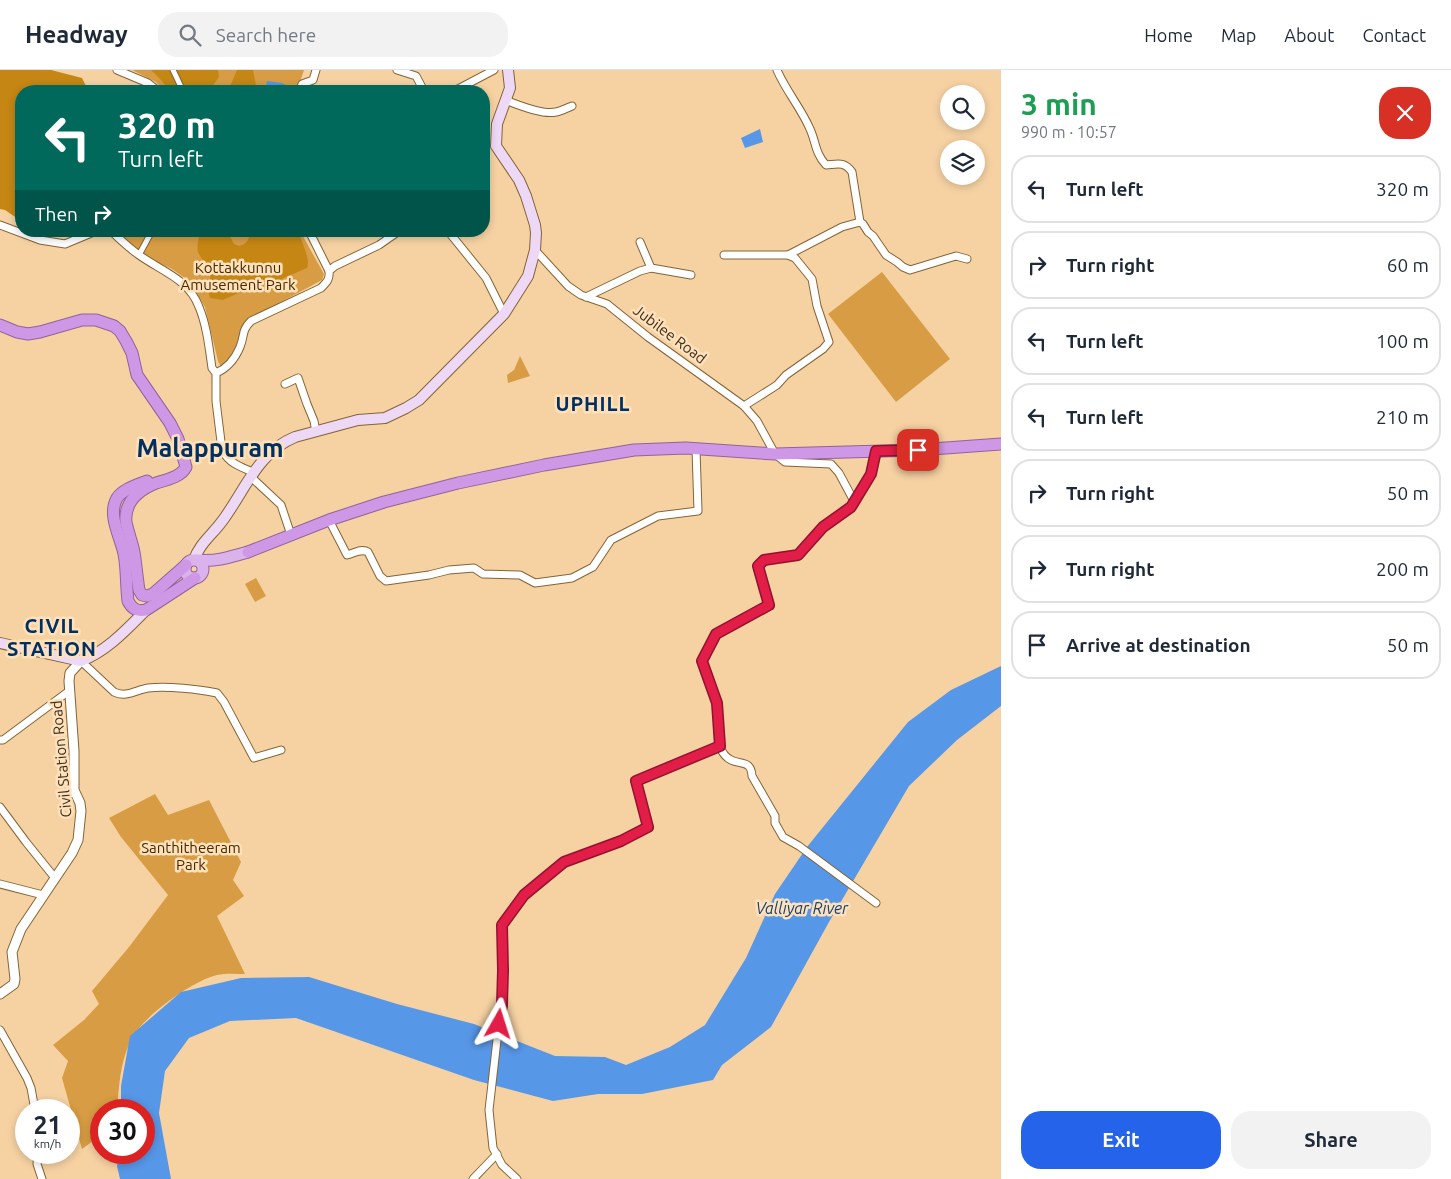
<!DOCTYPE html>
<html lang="en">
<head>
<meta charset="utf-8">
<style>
	:root { --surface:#fff; --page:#f2f2f3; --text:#1f2937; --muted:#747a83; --line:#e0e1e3; --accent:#2563eb }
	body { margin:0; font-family:Ubuntu,sans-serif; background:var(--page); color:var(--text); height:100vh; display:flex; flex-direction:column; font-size:19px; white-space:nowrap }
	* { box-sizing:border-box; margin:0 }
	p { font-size:16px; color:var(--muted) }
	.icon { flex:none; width:28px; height:28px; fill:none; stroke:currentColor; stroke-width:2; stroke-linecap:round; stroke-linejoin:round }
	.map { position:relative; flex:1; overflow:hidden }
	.drawer { display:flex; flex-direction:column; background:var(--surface); width:450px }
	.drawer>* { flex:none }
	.banner { position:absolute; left:15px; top:15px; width:475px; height:152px; border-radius:20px; box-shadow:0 2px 8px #0003; background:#00695c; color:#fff; overflow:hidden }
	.tools { position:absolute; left:940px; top:15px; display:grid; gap:10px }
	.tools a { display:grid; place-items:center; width:45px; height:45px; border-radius:50%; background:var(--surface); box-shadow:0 2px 8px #0003; font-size:25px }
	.speed { position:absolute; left:15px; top:1029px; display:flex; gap:10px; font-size:25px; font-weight:700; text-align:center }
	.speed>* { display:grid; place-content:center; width:65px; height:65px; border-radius:50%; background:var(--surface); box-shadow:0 2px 8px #0003; line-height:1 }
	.speed small { font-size:12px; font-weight:400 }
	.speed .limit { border:8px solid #d22; background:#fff; color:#111 }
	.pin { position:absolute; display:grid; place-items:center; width:42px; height:42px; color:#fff; margin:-21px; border-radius:10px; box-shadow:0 2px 8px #0006 }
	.me { position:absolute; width:55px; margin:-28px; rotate:6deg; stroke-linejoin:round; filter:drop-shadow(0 0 4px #0008) }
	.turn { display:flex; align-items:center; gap:18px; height:105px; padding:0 20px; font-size:22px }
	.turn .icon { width:65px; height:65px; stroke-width:2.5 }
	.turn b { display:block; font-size:35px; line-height:42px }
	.then { display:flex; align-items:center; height:48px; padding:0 20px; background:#0003; gap:10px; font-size:19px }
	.round { display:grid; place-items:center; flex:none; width:52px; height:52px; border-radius:20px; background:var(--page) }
	.overview { display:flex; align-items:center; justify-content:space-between; height:85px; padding:0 20px }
	h1 { font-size:30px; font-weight:700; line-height:38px; color:#1e9e55 }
	.primary-button { display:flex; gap:10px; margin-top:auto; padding:10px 20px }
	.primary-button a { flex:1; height:58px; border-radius:20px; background:var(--accent); color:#fff; font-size:20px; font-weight:700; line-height:58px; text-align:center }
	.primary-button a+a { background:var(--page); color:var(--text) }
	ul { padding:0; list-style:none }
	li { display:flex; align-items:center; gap:15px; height:68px; margin:0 10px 8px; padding:0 10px; border:2px solid var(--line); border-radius:20px }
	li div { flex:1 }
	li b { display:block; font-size:19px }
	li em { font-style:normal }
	header { display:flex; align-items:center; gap:30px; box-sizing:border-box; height:70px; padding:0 25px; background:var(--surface); border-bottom:1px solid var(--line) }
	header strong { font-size:24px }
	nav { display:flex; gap:28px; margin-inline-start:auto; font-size:18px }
	.search { width:350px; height:45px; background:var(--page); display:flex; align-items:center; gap:12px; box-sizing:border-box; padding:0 18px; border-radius:20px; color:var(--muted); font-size:19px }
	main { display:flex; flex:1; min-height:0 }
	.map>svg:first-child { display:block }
</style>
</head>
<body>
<header>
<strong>Headway</strong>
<div class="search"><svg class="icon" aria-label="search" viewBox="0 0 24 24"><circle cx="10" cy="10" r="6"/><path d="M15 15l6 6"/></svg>Search here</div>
<nav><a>Home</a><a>Map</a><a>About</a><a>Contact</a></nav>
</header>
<main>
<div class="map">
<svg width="1001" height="1109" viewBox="0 0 1001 1109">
	<rect width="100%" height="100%" fill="#f6d2a3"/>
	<g fill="#d89d44">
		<polygon points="132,0 304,0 297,21 165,21 156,12"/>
		<path d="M114,161h186l24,43 -2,6 -74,40c-10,14 -12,36 -27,47l-3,-6 -13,-54 -19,-28 -14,-10 -32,-15z"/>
		<polygon points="882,202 950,289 896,332 828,244"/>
		<polygon points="520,286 530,306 508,313 507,305 514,300"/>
		<polygon points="256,508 266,526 255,532 245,514"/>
		<path d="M155,724l13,21 41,-15 32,62 -8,18 11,16 -27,20 28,58c-9,0 -19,-1 -28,1 -25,6 -77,43 -87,67 -10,22 -11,44 -13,68h-16v25l-19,14 -20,-71 6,-17 -15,-16 31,-25 15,-16 -7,-13 37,-44 39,-52 -47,-58 -12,-19z"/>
	</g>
	<g fill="#c58613">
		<polygon points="0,0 51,0 82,8 86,16 87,21 21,21 21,151 5,140 0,139"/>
		<polygon points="151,0 218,0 219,7 209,21 169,21 162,11"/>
		<polygon points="237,0 253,0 257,21 228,21"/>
		<polygon points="39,161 79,161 71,165 46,165"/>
		<path d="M199,161h28l7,13 5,2c9,-2 10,-7 11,-15h48c3,10 13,28 9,37l-42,18 -13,1 -29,13 -13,-2c-3,-9 1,-16 0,-25 -1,-8 -9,-13 -12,-21 -2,-7 2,-14 1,-21z"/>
	</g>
	<g fill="#5797e7">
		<path d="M267,11l15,2 9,5c-8,4 -17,2 -25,-4z"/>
		<polygon points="760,59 763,72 745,78 741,68"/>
		<polygon points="1001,596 1001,636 957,670 909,716 829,852 771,957 722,995 713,1010 642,1024 598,1024 553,1031 474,1010 296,948 230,951 189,968 165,1001 159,1043 171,1109 120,1109 117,1096 119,1083 144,1082 144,1040 121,1040 121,1016 130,966 181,922 241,908 309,907 397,934 474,954 555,986 605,987 626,995 670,977 705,955 746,888 775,824 807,777 908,652 951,620"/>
	</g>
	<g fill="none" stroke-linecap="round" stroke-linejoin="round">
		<defs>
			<g id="pedestrian">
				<polyline points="173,0 183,21"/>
				<polyline points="139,185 152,161"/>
			</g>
			<g id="minor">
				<polyline points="117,0 148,13 158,21"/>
				<polyline points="397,0 416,6 424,21"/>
				<path d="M777,0c9,21 24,38 33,59 6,13 5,24 16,36 12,-1 18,-4 26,7l8,50"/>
				<polyline points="456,20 494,0"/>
				<polyline points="300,21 302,14 313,10 316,0"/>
				<path d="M505,30c14,5 37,15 51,12 5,-1 11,-4 16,-6"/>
				<polyline points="0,155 40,170 65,174 96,161"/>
				<polyline points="97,161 112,162"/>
				<polyline points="309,161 329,201"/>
				<polyline points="448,161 486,208 504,244"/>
				<path d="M112,162c9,8 17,16 27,23 22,16 50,24 60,52 8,19 10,41 13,61l4,5v28l6,49c7,13 18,17 31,22"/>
				<polyline points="640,172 651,198"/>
				<polyline points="724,185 788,185 795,188 812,209 817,236 829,272 823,279 786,305 777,315 744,336"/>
				<polyline points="788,185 842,157 860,152 863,154 868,162 873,166 886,185 897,192 903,197 910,200 956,186 967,189"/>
				<polyline points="586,227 640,201 651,198 691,205"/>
				<path d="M216,303c12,-5 19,-14 24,-26 5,-12 1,-16 11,-26l70,-33c6,-6 9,-9 8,-17l6,-5 44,-21 20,-14"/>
				<polyline points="285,314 298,308 307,334 314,351 316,362"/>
				<polyline points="250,406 281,435 291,465"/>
				<polyline points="854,431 871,404 876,381"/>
				<path d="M329,450l18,35c7,-2 15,-7 21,-3l12,24 6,5 43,-6 20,-5 25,-2 9,6 37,1 15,8 37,-5 21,-11 18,-27 47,-24 40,-5 -2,-62"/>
				<path d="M81,591l33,31c12,6 22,-2 34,-4 20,-2 50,1 69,5l7,9 30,56 27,-8"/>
				<polyline points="0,670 3,670 69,621"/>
				<path d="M720,677c2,5 5,10 11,13 10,5 20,0 21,16l23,40v7l8,14 16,9 77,57"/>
				<polyline points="0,737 26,772 55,808"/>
				<polyline points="0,814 43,825"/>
				<polyline points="0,960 27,1008 31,1018 35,1040"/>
				<polyline points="38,1082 37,1094 42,1109"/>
				<polyline points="473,1109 497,1084"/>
				<polyline points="517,1109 502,1095 493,1078 489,1040 501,935 503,900 502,855 524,825 564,792 621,771 648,757 636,711 720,677 717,633 702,591 716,564 769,535 758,496 765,490 797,485 823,457 851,437 854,431 839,403 831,394 785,392 775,384 757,351 744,336 648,267 607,234 581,225 568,216 535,180"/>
			</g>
			<polyline id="tertiary" points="0,924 14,914 15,909 12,882 21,859 72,783 78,770 81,741 80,733 74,720 74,681 69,611 70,603 81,591"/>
			<g id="secondary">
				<path d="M194,490c5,-16 19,-26 29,-40 22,-30 35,-68 72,-83l63,-17 27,-2 21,-10 13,-8 85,-86 24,-38 7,-26 1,-17 -1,-8 -9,-29 -7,-16 -23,-34 1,-22 13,-36 -2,-18"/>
				<path d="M0,573l81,18c26,-10 46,-32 65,-51"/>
			</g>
			<g id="primary">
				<circle cx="194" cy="499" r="9"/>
				<path d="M197,490c18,2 34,-3 51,-8"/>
			</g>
			<g id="trunk">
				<path d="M0,255l17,7 11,2 12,-2 42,-12h14l18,6 6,5 6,10 6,12 5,22 33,48 8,16 8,28c-5,10 -20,13 -30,16 -17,7 -32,19 -30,39 2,10 6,20 8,30 2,12 3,25 5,38l3,5 5,1 6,-2 33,-29"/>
				<path d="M147,411c-10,4 -24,8 -30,17 -10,17 4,40 7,56 3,15 2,31 4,47 4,8 9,11 18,9l49,-32"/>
				<polyline points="248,482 329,450 384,432 458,413 544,395 634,380 686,378 775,384 918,380 1001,374"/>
			</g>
		</defs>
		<use href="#pedestrian" stroke="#836437" stroke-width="7"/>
		<use href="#minor" stroke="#836437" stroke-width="9"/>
		<use href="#tertiary" stroke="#836437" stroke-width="11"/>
		<use href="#secondary" stroke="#836437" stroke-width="12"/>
		<use href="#primary" stroke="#93629b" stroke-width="13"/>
		<use href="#trunk" stroke="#93629b" stroke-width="13"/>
		<use href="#pedestrian" stroke="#fff" stroke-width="5"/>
		<use href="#minor" stroke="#fff" stroke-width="7"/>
		<use href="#tertiary" stroke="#fff" stroke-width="9"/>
		<use href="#secondary" stroke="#edd8f6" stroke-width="10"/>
		<use href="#primary" stroke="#dab2ec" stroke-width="11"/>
		<use href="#trunk" stroke="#ce98e6" stroke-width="11"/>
	</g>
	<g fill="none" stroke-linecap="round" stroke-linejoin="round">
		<defs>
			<polyline id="route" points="499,954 502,935 503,900 502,855 524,825 564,792 621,771 648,757 636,711 720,676 717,633 702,591 716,564 769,535 758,496 764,490 798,485 823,457 851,437 871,404 876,381 918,380"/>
		</defs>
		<use href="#route" stroke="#92132f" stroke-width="12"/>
		<use href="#route" stroke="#e11d48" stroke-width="9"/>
	</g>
	<g text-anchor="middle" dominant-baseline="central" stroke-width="5" stroke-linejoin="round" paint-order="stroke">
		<g font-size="15" fill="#442a00" stroke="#fee1bb">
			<text x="238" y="197">Kottakkunnu<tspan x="238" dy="17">Amusement Park</tspan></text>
			<text x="191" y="777">Santhitheeram<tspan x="191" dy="17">Park</tspan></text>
		</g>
		<g font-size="15" fill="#3c2e1b" stroke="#fee1bb">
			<text transform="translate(670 264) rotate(37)">Jubilee Road</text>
			<text transform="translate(61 689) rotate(-95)">Civil Station Road</text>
		</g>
		<g font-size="16" font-style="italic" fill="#164175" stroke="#fee1bb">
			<text x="802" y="838">Valliyar River</text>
		</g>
		<g font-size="20" font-weight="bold" letter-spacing="1" fill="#012f60" stroke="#fee1bb">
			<text x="593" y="333">UPHILL</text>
			<text x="52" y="555">CIVIL<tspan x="52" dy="23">STATION</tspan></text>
		</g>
		<g font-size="25" font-weight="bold" fill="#012f60" stroke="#fee1bb">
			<text x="210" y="378">Malappuram</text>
		</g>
	</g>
</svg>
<div class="tools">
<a><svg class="icon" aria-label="search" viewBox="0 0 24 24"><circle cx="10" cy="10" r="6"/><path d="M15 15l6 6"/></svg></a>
<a><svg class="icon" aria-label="layers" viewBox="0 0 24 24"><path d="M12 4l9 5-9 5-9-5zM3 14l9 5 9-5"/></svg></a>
</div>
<div class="speed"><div>21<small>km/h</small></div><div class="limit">30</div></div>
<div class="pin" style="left:918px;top:380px;background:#d93025"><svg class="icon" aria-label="arrive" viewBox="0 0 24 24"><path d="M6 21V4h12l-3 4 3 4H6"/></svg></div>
<svg class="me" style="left:499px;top:954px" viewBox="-20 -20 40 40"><path d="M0-17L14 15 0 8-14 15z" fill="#e11d48" stroke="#fff" stroke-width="4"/></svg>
<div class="banner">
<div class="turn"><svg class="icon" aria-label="left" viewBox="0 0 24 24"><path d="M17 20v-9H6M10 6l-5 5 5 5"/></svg><div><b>320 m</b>Turn left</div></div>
<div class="then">Then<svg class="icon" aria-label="right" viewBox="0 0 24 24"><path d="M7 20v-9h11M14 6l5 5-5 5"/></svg></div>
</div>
</div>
<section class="drawer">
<div class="overview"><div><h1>3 min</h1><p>990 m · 10:57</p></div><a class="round" style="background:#d93025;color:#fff"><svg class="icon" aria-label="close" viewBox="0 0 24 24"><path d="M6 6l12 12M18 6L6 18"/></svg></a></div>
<ul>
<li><svg class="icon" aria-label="left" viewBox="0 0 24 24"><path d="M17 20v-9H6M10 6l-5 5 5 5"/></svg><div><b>Turn left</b></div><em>320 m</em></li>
<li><svg class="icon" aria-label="right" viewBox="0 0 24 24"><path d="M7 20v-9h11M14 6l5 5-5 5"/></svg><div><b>Turn right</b></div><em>60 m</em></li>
<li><svg class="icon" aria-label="left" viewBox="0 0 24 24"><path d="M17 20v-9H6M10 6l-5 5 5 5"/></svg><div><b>Turn left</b></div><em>100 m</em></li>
<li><svg class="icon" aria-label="left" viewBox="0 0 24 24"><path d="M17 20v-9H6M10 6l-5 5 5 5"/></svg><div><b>Turn left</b></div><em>210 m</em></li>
<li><svg class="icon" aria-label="right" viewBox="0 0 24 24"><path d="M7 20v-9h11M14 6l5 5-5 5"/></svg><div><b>Turn right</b></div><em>50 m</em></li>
<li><svg class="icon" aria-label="right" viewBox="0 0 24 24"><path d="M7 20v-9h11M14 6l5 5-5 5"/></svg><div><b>Turn right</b></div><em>200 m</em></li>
<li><svg class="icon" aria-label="arrive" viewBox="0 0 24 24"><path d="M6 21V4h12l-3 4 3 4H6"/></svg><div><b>Arrive at destination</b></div><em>50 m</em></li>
</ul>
<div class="primary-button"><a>Exit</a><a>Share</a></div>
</section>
</main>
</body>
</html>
